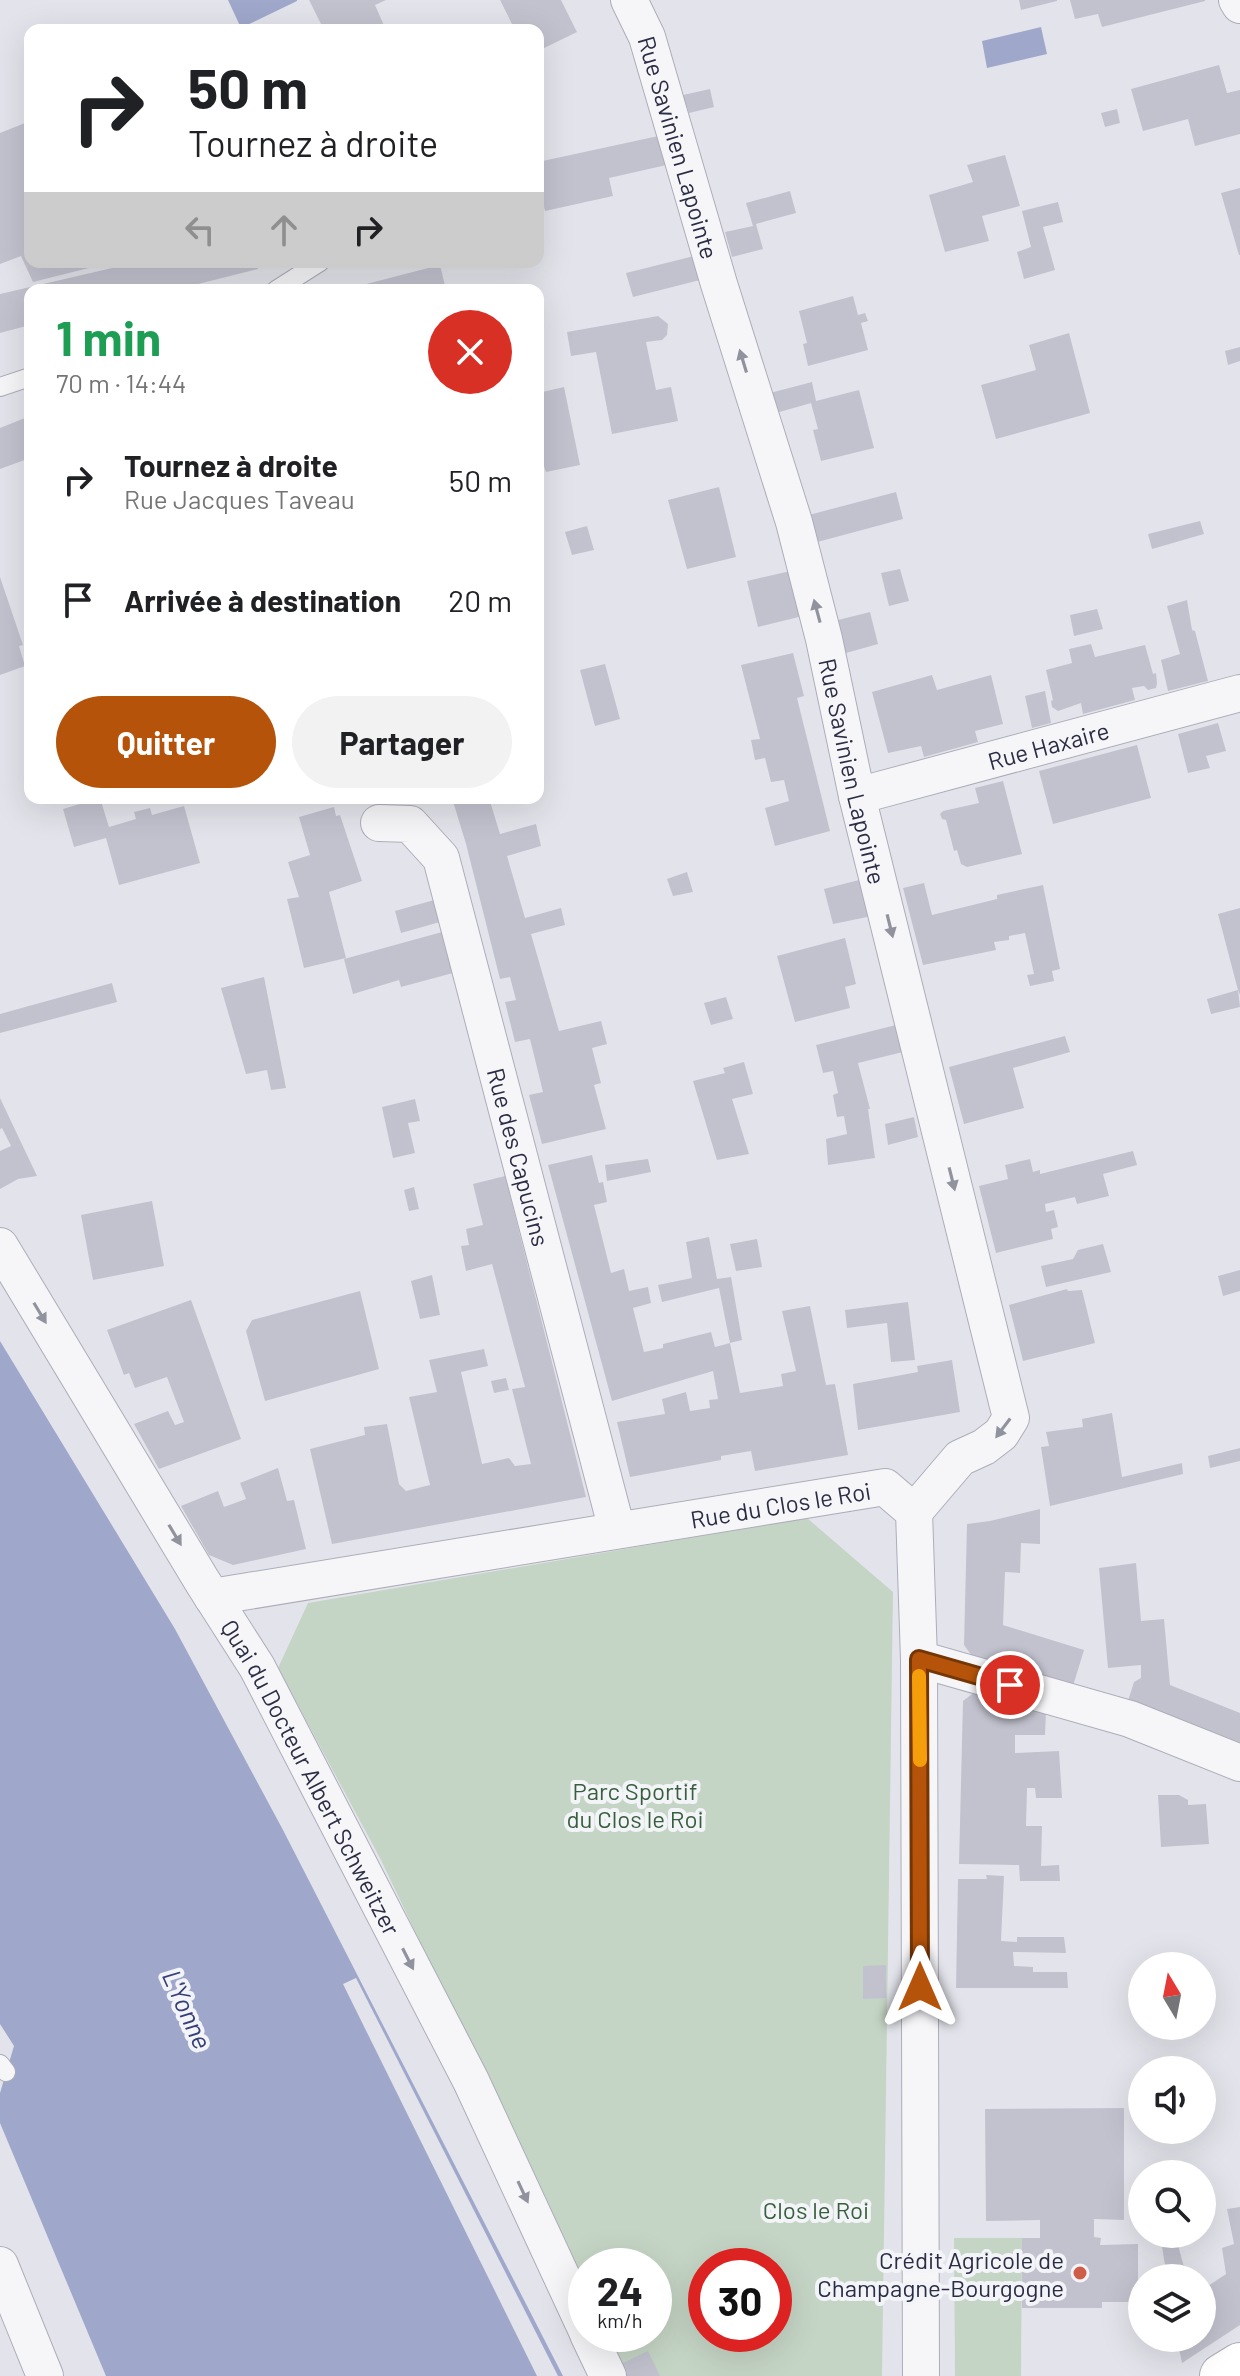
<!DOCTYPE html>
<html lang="fr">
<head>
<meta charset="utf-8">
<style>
	:root { --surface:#fff; --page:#f2f2f2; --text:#202124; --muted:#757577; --accent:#b45309 }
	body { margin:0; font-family:Barlow,sans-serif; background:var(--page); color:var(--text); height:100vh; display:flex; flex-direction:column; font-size:30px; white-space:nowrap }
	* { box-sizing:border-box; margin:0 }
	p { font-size:26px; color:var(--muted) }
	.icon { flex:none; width:44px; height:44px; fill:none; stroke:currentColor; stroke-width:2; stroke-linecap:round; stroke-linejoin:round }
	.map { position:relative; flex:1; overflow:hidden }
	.details { position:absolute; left:24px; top:284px; width:520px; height:520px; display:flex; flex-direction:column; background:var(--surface); border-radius:16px; box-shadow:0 8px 32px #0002 }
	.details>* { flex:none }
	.guide { position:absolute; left:24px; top:24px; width:520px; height:244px; border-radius:16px; box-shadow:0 8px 32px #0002; background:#fff; color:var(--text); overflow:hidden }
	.needle { width:52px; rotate:350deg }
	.buttons { position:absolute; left:1128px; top:1952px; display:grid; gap:16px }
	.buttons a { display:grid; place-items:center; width:88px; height:88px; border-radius:50%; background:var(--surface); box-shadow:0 8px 32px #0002; font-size:40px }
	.speed { position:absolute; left:568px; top:2248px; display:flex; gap:16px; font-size:40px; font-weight:700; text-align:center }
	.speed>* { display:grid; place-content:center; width:104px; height:104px; border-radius:50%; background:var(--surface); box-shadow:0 8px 32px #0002; line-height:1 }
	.speed small { font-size:20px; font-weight:400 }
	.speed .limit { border:12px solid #d22; background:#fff; color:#111 }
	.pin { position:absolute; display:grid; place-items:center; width:68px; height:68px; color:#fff; margin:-34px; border:4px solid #fff; border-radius:50%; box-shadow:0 2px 8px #0007 }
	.me { position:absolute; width:88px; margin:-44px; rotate:0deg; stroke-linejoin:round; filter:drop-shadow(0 0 6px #0008) }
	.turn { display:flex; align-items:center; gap:28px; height:168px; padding:0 32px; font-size:36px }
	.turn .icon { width:104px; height:104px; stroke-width:2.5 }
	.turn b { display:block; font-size:56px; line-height:68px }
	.lanes { display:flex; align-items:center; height:76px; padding:0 32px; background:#0003; justify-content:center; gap:40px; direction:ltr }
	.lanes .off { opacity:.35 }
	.round { display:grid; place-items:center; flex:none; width:84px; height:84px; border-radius:42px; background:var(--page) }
	.head { display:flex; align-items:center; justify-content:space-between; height:136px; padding:0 32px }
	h1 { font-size:48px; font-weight:700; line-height:60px; color:#1e9e55 }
	.button { display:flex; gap:16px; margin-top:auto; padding:16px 32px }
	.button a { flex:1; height:92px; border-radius:48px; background:var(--accent); color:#fff; font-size:32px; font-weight:700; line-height:92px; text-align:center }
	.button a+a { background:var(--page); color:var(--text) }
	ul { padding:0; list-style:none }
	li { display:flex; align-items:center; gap:24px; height:120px; padding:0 32px }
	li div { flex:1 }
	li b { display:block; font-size:30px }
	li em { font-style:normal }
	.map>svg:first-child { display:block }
</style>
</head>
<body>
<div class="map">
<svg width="1240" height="2376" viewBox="0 0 1240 2376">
	<rect width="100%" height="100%" fill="#e3e4eb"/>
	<g fill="#c5d5c5" fill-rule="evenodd">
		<path d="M807,1518l86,74 -11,784h-255l-20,-42h47v-68h-68v24l-205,-430 -103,-192 30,-65zM706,2266h68v68h-68z"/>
		<polygon points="954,2238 1022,2238 1021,2376 955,2376"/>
	</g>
	<g fill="#9fa7cb">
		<polygon points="228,0 297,0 297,1 241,28"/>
		<polygon points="1041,27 1047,54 987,68 982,41"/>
		<polygon points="0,1341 175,1629 283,1830 563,2376 106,2376 0,2123 0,2093 14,2046 0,2024"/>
	</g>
	<polygon fill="#e3e4eb" points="356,1978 558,2376 537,2376 343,1984"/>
	<g fill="#c1c2ce">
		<polygon points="309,0 386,0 375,5 386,30 324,30"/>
		<polygon points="500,0 561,0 577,32 538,51 538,30 515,30"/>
		<polygon points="1019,0 1057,0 1057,1 1021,10"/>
		<polygon points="1070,0 1205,0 1205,1 1102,27 1098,14 1075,19"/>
		<polygon points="1219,65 1227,93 1240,90 1240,134 1195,146 1188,119 1143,131 1131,89"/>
		<polygon points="710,89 714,107 689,113 683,95"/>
		<polygon points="1117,109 1120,123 1105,127 1101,113"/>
		<polygon points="30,121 30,262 109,263 33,282 21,256 0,264 0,133"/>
		<polygon points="663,135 671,164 609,178 613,196 545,211 538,182 538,162"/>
		<polygon points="1005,155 1020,206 982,216 989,241 945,252 929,195 973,182 967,165"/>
		<polygon points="1240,188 1240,255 1239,255 1221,193"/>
		<polygon points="790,191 796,213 756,224 763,249 732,257 725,232 753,226 746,203"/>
		<polygon points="1058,202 1063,222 1043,227 1055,270 1024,279 1017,252 1031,247 1022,211"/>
		<polygon points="694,256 700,280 633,297 626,273"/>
		<polygon points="138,262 256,262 258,269 174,290 30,290 30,325 0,333 0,294"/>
		<polygon points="440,265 446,290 347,290 347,289"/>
		<polygon points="853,296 858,315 865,313 868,321 861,323 868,350 808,366 803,344 807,343 799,311"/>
		<polygon points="658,316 668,324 667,335 662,340 646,342 656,390 671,387 678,421 612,434 596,352 571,356 567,332"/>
		<polygon points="1069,333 1090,413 996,439 981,385 1036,370 1029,345"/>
		<polygon points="1240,347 1240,361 1228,365 1225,351"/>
		<polygon points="812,382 816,401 859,390 874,448 821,461 813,430 818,429 811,403 776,413 770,393"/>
		<polygon points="564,387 580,465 546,472 538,449 538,393"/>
		<polygon points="30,416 30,458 0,469 0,428"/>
		<polygon points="719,487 736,557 687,569 668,500"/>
		<polygon points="896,492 903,519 810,544 805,516"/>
		<polygon points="1200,521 1204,534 1152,549 1148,534"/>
		<polygon points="587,526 594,550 572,555 565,532"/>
		<polygon points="900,569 909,601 889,606 881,573"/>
		<polygon points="795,570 807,615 758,627 747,581"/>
		<polygon points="0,577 23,645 19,646 25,666 0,675"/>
		<polygon points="1187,600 1192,630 1195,631 1208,681 1168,691 1161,660 1180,654 1167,606"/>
		<polygon points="1097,609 1103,629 1074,636 1070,615"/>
		<polygon points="870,612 878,644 839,655 830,622"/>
		<polygon points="1091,644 1095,657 1145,645 1153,674 1156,673 1157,683 1156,688 1148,690 1144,686 1132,688 1135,700 1083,714 1081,703 1058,711 1052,707 1051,701 1053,700 1046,670 1072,663 1069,649"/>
		<polygon points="793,653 804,696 797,698 830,831 775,846 765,808 789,801 784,780 771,782 765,758 755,760 751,740 760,739 741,665"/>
		<polygon points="605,664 620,719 595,726 580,670"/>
		<polygon points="932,675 937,690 991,675 1003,724 975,731 978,742 924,757 921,746 888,753 872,692"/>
		<polygon points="1045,691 1051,723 1032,728 1025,696"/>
		<polygon points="1218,723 1226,751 1206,756 1210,768 1188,773 1178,734"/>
		<polygon points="1137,745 1151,798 1053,824 1039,771"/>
		<polygon points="1003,781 1022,854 967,867 961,864 957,850 954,851 946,820 942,819 940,814 943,811 979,803 975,788"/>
		<polygon points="100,798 109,827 136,819 134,812 150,808 152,815 184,806 200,863 119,885 106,838 74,847 63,809"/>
		<polygon points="452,798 489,798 500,834 536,824 541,846 507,856 525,918 561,908 565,925 531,934 559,1031 601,1021 607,1044 592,1048 601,1083 594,1085 606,1129 542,1144 529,1095 543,1092 530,1039 515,1042 505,1002 516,1000 510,977 500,979 466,844"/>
		<polygon points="334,807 336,816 340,815 362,881 329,892 346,958 304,968 287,899 299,897 288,862 310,855 299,817"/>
		<polygon points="687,872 693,892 673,896 667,879"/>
		<polygon points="863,879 872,916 833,924 824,889"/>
		<polygon points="924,883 932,915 997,899 997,895 1043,885 1060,969 1052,971 1054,981 1030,986 1027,975 1034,974 1025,933 1009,936 1009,940 994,942 996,950 923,965 903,888"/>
		<polygon points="434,900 440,922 401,933 395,911"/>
		<polygon points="1240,908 1240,995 1238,990 1240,1007 1211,1014 1207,999 1238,990 1218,914"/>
		<polygon points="442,932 453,973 401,987 399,980 353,994 344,959"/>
		<polygon points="845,938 856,984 845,987 850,1008 795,1022 777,956"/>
		<polygon points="264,977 286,1088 271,1090 267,1070 246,1074 221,988"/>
		<polygon points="112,983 117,1002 0,1033 0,1014"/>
		<polygon points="726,997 733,1019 711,1025 704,1003"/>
		<polygon points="900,1024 907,1051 858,1063 870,1109 868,1109 875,1158 828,1165 826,1139 847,1134 844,1116 837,1117 833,1095 838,1093 833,1071 823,1073 816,1045"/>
		<polygon points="1065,1036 1070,1052 1013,1068 1024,1108 964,1124 949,1067"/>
		<polygon points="744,1062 753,1094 732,1099 749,1154 717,1160 693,1081 725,1073 723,1068"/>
		<polygon points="0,1098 37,1176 18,1179 0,1189 0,1151 11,1146 2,1128 0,1129"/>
		<polygon points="415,1099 420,1121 408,1123 415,1153 393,1158 382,1107"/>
		<polygon points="914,1117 918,1137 888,1145 885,1124"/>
		<polygon points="1133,1151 1137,1165 1103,1174 1109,1196 1077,1204 1075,1197 1045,1204 1046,1212 1054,1210 1058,1227 1051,1229 1053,1239 996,1253 979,1186 1008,1179 1005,1165 1030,1159 1033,1172 1040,1170 1040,1174"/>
		<polygon points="592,1155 599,1183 603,1182 607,1202 594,1205 611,1273 624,1269 629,1291 648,1287 651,1303 633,1308 644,1352 663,1348 663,1344 711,1332 715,1347 730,1343 740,1393 783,1386 781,1374 796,1371 782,1311 810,1306 826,1385 835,1384 848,1455 755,1471 751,1451 721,1456 721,1460 630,1477 617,1422 665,1414 662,1399 686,1392 690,1411 710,1408 709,1400 718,1399 713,1371 612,1401 548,1165"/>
		<polygon points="648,1159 651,1172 607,1181 605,1165"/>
		<polygon points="505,1176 586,1497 332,1544 310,1449 365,1435 364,1427 387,1424 399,1484 406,1491 430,1485 409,1397 437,1392 429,1360 484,1349 488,1366 461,1372 482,1464 509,1458 515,1466 531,1464 512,1389 525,1387 492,1264 466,1271 461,1246 469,1245 466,1229 483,1225 473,1184"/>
		<polygon points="414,1187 419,1209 409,1211 404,1190"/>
		<polygon points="152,1201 164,1266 93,1280 81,1215"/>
		<polygon points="709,1237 717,1279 731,1277 742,1340 730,1343 719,1288 662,1302 658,1285 692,1278 686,1242"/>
		<polygon points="757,1239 762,1267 736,1271 730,1244"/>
		<polygon points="1103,1244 1111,1272 1046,1287 1041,1266 1073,1259 1078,1250"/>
		<polygon points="1240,1270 1240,1291 1223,1296 1218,1276"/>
		<polygon points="432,1275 440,1315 420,1319 411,1281"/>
		<polygon points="1067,1289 1068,1291 1082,1290 1095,1343 1023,1361 1009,1305"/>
		<polygon points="360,1291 379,1369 265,1401 246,1331 252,1320"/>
		<polygon points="191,1300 241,1439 159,1469 134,1424 168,1411 175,1425 184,1422 167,1377 135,1388 129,1373 124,1375 107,1330"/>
		<polygon points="908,1302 915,1360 891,1362 887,1323 847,1328 845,1310"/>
		<polygon points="952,1360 960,1412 858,1430 853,1384 918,1372 917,1366"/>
		<polygon points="506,1378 509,1390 494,1393 491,1381"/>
		<polygon points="1112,1413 1122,1477 1182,1463 1183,1474 1050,1506 1041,1447 1049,1446 1046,1432 1083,1427 1082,1419"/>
		<polygon points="1240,1448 1240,1461 1210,1468 1208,1456"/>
		<polygon points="278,1468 287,1501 294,1500 306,1549 233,1565 209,1555 181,1506 218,1491 224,1507 246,1499 240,1483"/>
		<polygon points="1040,1509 1040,1544 1021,1543 1020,1573 1005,1572 1003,1625 1084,1650 1073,1686 972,1656 964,1645 967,1524 990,1521"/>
		<polygon points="1136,1563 1141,1621 1164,1619 1170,1685 1240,1713 1240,1749 1127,1704 1134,1682 1141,1678 1141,1665 1108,1668 1099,1568"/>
		<polygon points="976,1691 1046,1711 1045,1735 1015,1735 1015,1753 1059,1751 1062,1798 1036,1798 1035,1788 1027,1788 1026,1826 1042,1826 1041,1866 1059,1865 1060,1881 1020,1881 1019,1865 959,1864 963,1701"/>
		<polygon points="1158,1795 1179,1795 1188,1800 1188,1805 1206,1804 1209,1844 1161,1847"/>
		<polygon points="986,1875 1004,1876 1001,1941 1017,1942 1017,1937 1064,1937 1066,1953 1013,1952 1014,1966 1033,1967 1033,1972 1067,1972 1068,1988 956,1988 958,1879 987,1879"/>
		<polygon points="886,1965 886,1998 863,1999 863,1966"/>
		<polygon points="1124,2108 1124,2220 1094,2219 1094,2237 1101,2238 1100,2245 1138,2244 1138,2302 1102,2302 1102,2308 1022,2308 1022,2238 1040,2238 1040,2220 986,2221 985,2109"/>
		<polygon points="1240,2207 1240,2325 1182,2363 1177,2338 1202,2338 1202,2290 1226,2274 1222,2248 1234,2244 1227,2209"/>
		<polygon points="1160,2234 1175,2234 1187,2278 1167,2278"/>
		<polygon points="648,2351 660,2376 627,2376 621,2364"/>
	</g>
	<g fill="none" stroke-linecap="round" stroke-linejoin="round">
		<defs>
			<g id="service">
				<polyline points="276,290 320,262"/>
				<polyline points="0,387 30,377"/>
				<polyline points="0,2064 6,2072"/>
			</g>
			<g id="minor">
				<path id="s1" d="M629,0l18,37 72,247 75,238 30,117 33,157 154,622 -10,16 -17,13 -24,11 -46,54"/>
				<polyline points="1237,0 1240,5"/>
				<path id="s2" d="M857,796l383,-103"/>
				<path id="s3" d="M379,823l31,1 31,34 176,672"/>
				<path id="s4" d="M0,1246l202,335 55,86 214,414 115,248"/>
				<path id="s5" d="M212,1597l673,-110 29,25 5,147 2,717"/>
				<polyline points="919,1659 1130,1719 1240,1763"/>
				<polyline points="0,2265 45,2376"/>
				<polyline points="588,2334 608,2376"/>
			</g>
			<polyline id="secondary" points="1222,2376 1240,2365"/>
		</defs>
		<use href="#service" stroke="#acadb9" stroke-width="20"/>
		<use href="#minor" stroke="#acadb9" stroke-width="38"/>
		<use href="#secondary" stroke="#acadb9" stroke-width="46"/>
		<use href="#service" stroke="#f6f6f9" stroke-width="18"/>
		<use href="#minor" stroke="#f6f6f9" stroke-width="36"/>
		<use href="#secondary" stroke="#fff" stroke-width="44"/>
	</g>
	<defs><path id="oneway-solid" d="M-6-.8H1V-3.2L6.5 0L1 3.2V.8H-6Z" transform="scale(2)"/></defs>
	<g fill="#90929e">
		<use href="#oneway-solid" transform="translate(743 361) rotate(-107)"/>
		<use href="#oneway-solid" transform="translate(817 611) rotate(-105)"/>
		<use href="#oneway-solid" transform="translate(890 926) rotate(76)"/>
		<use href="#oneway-solid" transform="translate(952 1179) rotate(76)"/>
		<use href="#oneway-solid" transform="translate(40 1313) rotate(59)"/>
		<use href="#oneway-solid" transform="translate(1003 1428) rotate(127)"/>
		<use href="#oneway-solid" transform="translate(175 1535) rotate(59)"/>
		<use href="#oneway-solid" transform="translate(408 1959) rotate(63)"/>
		<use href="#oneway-solid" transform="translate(523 2192) rotate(65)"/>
	</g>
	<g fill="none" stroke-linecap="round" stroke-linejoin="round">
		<defs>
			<polyline id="route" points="920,1987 919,1659 1010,1685"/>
		</defs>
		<use href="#route" stroke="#753606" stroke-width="20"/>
		<use href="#route" stroke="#b45309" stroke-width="14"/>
		<polyline stroke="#f59e0b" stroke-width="14" points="919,1676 920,1760"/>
	</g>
	<circle fill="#ce5e4a" stroke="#f3f4f8" stroke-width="3" cx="1080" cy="2273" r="8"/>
	<g text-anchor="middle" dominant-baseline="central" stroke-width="8" stroke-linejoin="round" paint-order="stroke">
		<g font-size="24" fill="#2b2d44" stroke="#f3f4f8">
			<text stroke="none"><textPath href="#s1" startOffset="156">Rue Savinien Lapointe</textPath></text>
			<text stroke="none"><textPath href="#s2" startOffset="198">Rue Haxaire</textPath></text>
			<text stroke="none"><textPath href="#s1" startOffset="804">Rue Savinien Lapointe</textPath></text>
			<text stroke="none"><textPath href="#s3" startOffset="386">Rue des Capucins</textPath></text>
			<text stroke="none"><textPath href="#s5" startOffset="576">Rue du Clos le Roi</textPath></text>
			<text stroke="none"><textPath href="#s4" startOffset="616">Quai du Docteur Albert Schweitzer</textPath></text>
		</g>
		<g font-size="24" fill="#385f3d" stroke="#f3f4f8">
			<text x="635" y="1790">Parc Sportif<tspan x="635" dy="28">du Clos le Roi</tspan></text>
			<text x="816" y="2209">Clos le Roi</text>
		</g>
		<g font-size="24" fill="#2b2d44" stroke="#f3f4f8" text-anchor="end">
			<text x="1064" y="2259">Crédit Agricole de<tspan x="1064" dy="28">Champagne-Bourgogne</tspan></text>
		</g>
		<g font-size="26" font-style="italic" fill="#353f78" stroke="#f3f4f8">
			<text transform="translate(188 2009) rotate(66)">L'Yonne</text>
		</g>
	</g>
</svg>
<div class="buttons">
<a><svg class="needle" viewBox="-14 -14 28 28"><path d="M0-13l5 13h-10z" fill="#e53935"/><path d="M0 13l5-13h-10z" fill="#757577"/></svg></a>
<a><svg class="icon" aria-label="sound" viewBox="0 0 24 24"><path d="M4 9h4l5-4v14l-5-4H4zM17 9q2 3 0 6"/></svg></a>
<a><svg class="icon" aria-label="search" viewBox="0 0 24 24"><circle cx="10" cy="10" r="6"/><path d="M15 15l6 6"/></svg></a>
<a><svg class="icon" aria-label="layers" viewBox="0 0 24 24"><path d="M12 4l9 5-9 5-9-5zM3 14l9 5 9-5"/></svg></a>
</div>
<div class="speed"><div>24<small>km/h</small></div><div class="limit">30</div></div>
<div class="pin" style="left:1010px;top:1685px;background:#d93025"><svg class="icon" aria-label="arrive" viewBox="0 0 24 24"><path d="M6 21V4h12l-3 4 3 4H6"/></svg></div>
<svg class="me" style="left:920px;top:1987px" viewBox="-20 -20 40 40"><path d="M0-17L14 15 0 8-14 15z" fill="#b45309" stroke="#fff" stroke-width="4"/></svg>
<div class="guide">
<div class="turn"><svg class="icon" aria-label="right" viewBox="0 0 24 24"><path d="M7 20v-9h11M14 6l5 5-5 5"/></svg><div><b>50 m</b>Tournez à droite</div></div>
<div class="lanes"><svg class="icon off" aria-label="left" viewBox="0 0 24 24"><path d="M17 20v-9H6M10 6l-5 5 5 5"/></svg><svg class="icon off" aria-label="ahead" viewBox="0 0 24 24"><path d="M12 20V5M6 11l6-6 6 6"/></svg><svg class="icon" aria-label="right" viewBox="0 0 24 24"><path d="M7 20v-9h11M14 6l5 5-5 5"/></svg></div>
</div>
<section class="details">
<div class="head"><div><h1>1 min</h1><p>70 m · 14:44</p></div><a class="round" style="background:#d93025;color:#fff"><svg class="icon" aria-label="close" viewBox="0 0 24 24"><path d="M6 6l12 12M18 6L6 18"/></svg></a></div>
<ul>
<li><svg class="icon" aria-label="right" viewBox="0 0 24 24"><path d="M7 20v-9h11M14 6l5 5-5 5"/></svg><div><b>Tournez à droite</b><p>Rue Jacques Taveau</p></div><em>50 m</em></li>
<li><svg class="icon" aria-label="arrive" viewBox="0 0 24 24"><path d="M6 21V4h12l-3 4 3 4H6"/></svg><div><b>Arrivée à destination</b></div><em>20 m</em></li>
</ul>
<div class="button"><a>Quitter</a><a>Partager</a></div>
</section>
</div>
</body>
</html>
